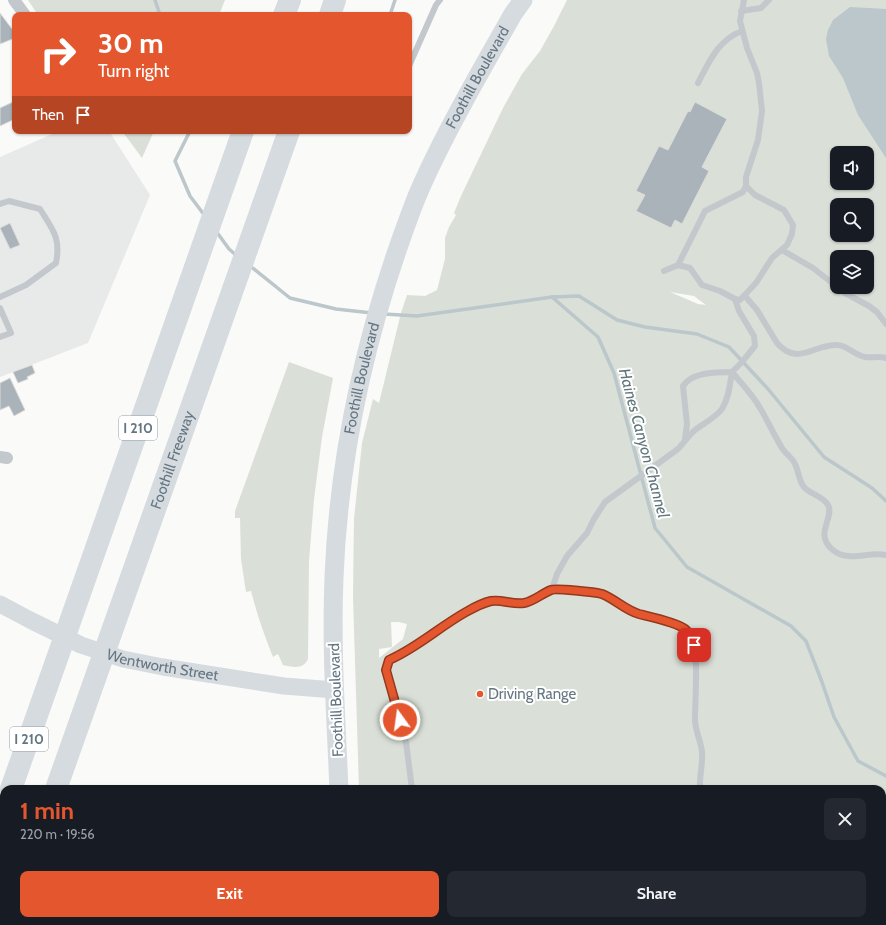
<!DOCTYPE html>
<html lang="en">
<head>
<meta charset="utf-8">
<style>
	:root { --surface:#171b24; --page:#242831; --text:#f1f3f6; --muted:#9ea1a6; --accent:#e4572e }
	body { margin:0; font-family:Cabin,sans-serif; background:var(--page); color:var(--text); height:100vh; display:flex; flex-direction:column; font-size:15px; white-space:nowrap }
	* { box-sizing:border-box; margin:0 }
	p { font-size:13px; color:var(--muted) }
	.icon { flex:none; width:22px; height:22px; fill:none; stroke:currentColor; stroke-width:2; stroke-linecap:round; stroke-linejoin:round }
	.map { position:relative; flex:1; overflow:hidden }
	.panel { position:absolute; left:0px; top:785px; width:886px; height:140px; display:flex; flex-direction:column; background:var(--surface); border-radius:12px 12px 0 0; box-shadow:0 1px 3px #0004 }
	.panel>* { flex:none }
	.hud { position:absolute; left:12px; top:12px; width:400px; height:122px; border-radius:8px; box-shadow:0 1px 3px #0004; background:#e4572e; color:#fff; overflow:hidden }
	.tools { position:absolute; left:830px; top:146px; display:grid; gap:8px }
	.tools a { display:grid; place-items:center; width:44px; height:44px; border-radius:8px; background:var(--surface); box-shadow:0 1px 3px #0004; font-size:20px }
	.pin { position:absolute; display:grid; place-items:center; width:34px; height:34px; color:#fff; margin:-17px; border-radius:8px; box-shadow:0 2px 6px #0006 }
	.me { position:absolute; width:44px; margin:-22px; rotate:346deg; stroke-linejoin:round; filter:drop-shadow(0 0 3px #0008) }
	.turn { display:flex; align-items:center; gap:14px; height:84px; padding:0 20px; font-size:18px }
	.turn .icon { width:52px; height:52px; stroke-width:2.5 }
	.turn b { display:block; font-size:28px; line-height:34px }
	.then { display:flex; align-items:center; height:38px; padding:0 20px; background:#0003; gap:8px; font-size:15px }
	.round { display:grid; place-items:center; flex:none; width:42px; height:42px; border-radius:8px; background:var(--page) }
	.head { display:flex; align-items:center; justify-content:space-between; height:68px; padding:0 20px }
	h1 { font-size:24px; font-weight:700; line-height:30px; color:var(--accent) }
	.cta { display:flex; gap:8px; margin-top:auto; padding:8px 20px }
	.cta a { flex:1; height:46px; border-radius:8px; background:var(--accent); color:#fff; font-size:16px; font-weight:700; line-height:46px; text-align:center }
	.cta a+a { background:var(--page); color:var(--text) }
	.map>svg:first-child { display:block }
</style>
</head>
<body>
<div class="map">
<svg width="886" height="925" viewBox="0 0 886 925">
	<rect width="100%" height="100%" fill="#fafaf8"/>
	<polygon fill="#e8e9e9" points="59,131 109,131 150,195 88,343 0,377 0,157"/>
	<g fill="#dadfd7" fill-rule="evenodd">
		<polygon points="28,0 225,0 219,15 38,15"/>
		<path d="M567,0h319v925h-465l-2,-4h463v-132h-523l-6,-192 1,-78 8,-76 11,-44 6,4 22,-90 6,-18 18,1 12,-6 8,-31v-21l4,-11 7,-12 -2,-2 7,-17 42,-88 19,-34 18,-23 14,-25zM837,153h30v30h-30zM837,205h30v30h-30zM837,257h30v30h-30zM670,292l24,4 12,9 -8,-1zM391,622h8l8,2 -4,15 -24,19v-9l13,-2z"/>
		<polygon points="122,131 154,131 142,158"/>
		<path d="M289,362l44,16 -11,59 -8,62 -5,62 -1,98c-5,11 -15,8 -25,6l-5,-11 -5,3c-9,-22 -16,-43 -22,-66l-5,1 -5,-33 -1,-41h-5v-7z"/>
	</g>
	<polygon fill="#bbc7cb" points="850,7 886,9 886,158 858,115 843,78 829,56 826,39 828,30 833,20"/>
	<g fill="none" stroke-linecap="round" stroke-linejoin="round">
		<g stroke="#bbc7cb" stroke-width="3.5">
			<polyline points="155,0 160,15"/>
			<polyline points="390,15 395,0"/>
			<polyline points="190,131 175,161 190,196 205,216"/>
			<polyline points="216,231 229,249 236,255"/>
			<polyline points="249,265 290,298 336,309 372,313"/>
			<polyline points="552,297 598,337 614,373 655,528 687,567 791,626 806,641 822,682 834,717 858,761 886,776"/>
			<polyline points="384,314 417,316 552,297 579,296 617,320 645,327 697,334 729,347 768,389 824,457 872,488 886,501"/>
		</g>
	</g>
	<g fill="#aab3b9" stroke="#dcdcda">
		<polygon points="0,13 15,33 15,38 0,44"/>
		<polygon points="15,101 15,119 0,126 0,108"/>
		<polygon points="695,102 727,119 702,167 709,171 682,224 675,220 671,228 636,211 645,195 636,191 659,146 668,150 688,111 690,112"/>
		<polygon points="10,223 20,245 10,249 0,228"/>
		<polygon points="32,365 35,373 27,377 28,379 18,383 13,372"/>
		<polygon points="10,378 25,410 14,416 9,406 0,410 0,383"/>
	</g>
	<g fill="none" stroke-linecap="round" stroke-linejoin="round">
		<g stroke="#c3c8cc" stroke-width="6">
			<polyline points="741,11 761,8 769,0"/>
			<polyline points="409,66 436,5 440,0"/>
			<path d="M698,83c11,-21 20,-43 44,-52"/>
			<path d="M0,204l9,-3 31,8c13,21 21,29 16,54l-30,22 -26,12"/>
			<polyline points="782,250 813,268 845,293 869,306 877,312 886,324"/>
			<polyline points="664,271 678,265 705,211 743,192 746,186 746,177 758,140 762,111 759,83 757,73 747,48 740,21 744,0"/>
			<path d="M745,296l12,14 20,33c21,24 37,1 60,2 10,0 17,10 28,12 7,1 14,-1 21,1"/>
			<polyline points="735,299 740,300 756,283 772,258 787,245 792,234 793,225 784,210 755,195 746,186"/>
			<polyline points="0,308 11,333 0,337"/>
			<path d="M685,439l2,-15 -4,-38c10,-15 33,-13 49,-14 9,11 21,23 28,36 8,13 14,27 22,40 3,5 9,9 12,14 5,8 4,18 10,25 7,8 19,9 24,18 7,13 -15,29 5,45 15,13 36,1 53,5"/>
			<path d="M552,589l49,5 33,19 44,13c6,2 11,5 14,11 7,14 3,65 3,82 0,12 6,22 7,33 1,13 -3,25 -2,37"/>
			<path d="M412,789l-6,-47 -20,-72 3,-10c32,-13 56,-41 88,-54 9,-4 17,-6 27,-5 4,1 8,3 12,3 13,1 26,-9 36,-15l5,-15 10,-18 20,-23 7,-14 11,-17 73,-53c6,-6 10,-13 17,-19 9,-7 20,-12 27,-21 7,-11 8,-25 10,-37l10,-10 13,-16 -1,-10 -15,-25 -4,-12 -15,-8 -18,-6 -12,-17 -12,-3"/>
			<polyline points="702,921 704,925"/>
		</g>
		<g stroke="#c3c8cc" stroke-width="12">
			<polyline points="14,0 25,15"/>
			<polyline points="0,457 7,458"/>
		</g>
		<path stroke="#d6dbdf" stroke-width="17" id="s1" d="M0,604l32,17 49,24 42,14 40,8 121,19 51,4"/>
		<g stroke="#d6dbdf" stroke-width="19">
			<path id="s2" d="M339,789c-3,-70 -8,-141 -5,-212 5,-127 33,-249 78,-368 7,-19 16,-38 25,-56 23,-47 50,-93 76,-139l10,-14"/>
			<polyline points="344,921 344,925"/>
		</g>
		<g stroke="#d6dbdf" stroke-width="22">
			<polyline points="284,15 290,0"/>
			<polyline points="330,15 335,0"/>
			<polyline points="11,789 243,131"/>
			<path id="s3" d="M56,789l233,-658"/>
			<polyline points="0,819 4,808"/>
			<polyline points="8,925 10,921"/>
		</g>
	</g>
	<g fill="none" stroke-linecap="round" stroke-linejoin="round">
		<defs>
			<path id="route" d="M400,720l-14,-50 3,-10c28,-12 50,-33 77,-48 7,-4 16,-9 25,-11 11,-2 21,4 33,2 10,-2 17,-9 27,-13 4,-2 44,2 51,4 13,5 23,16 37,20 12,3 37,8 46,15 5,4 7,10 9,16"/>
		</defs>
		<use href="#route" stroke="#94391e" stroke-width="10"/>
		<use href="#route" stroke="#e4572e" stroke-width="7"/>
	</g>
	<circle fill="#e4572e" stroke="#fff" stroke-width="1.5" cx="480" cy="694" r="4"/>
	<g text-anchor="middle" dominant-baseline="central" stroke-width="4" stroke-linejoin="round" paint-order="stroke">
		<g fill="#fff" stroke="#939fa8" stroke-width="1">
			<rect x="119" y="416" width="38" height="24" rx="3"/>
			<rect x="10" y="727" width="38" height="24" rx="3"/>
		</g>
		<g font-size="14" font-weight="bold" fill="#657683">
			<text x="138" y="428">I 210</text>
			<text x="29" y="739">I 210</text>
		</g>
		<g font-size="15" fill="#657683" stroke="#fff">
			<text stroke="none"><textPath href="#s2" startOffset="737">Foothill Boulevard</textPath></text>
			<text stroke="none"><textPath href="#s2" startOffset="413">Foothill Boulevard</textPath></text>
			<text stroke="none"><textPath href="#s3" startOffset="349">Foothill Freeway</textPath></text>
			<text stroke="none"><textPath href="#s1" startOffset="175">Wentworth Street</textPath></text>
			<text transform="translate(336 700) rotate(-92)">Foothill Boulevard</text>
		</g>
		<g font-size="15" fill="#657683" stroke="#fff" text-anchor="start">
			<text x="488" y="694">Driving Range</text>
		</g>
		<g font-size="16" font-style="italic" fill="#60757c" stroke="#fff">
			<text transform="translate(644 443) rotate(75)">Haines Canyon Channel</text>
		</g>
	</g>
</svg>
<div class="tools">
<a><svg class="icon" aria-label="sound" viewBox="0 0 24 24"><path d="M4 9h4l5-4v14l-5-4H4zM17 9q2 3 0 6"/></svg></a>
<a><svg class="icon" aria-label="search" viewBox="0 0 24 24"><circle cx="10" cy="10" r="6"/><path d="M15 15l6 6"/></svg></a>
<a><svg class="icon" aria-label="layers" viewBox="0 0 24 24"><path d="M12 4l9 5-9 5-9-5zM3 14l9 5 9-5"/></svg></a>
</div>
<div class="pin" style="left:694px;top:645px;background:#d93025"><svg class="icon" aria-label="arrive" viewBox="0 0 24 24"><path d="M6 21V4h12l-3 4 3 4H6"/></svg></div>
<svg class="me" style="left:400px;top:720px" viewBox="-20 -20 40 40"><circle r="17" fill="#e4572e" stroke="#fff" stroke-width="3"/><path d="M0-11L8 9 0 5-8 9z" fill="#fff"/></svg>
<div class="hud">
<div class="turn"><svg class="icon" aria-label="right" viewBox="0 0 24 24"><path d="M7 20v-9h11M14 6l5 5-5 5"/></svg><div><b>30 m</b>Turn right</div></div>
<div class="then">Then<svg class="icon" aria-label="arrive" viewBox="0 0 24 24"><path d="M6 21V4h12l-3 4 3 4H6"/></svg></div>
</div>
<section class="panel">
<div class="head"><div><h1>1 min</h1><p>220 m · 19:56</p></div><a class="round"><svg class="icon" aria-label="close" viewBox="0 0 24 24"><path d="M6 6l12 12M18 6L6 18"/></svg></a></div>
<div class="cta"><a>Exit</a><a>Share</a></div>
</section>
</div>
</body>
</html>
